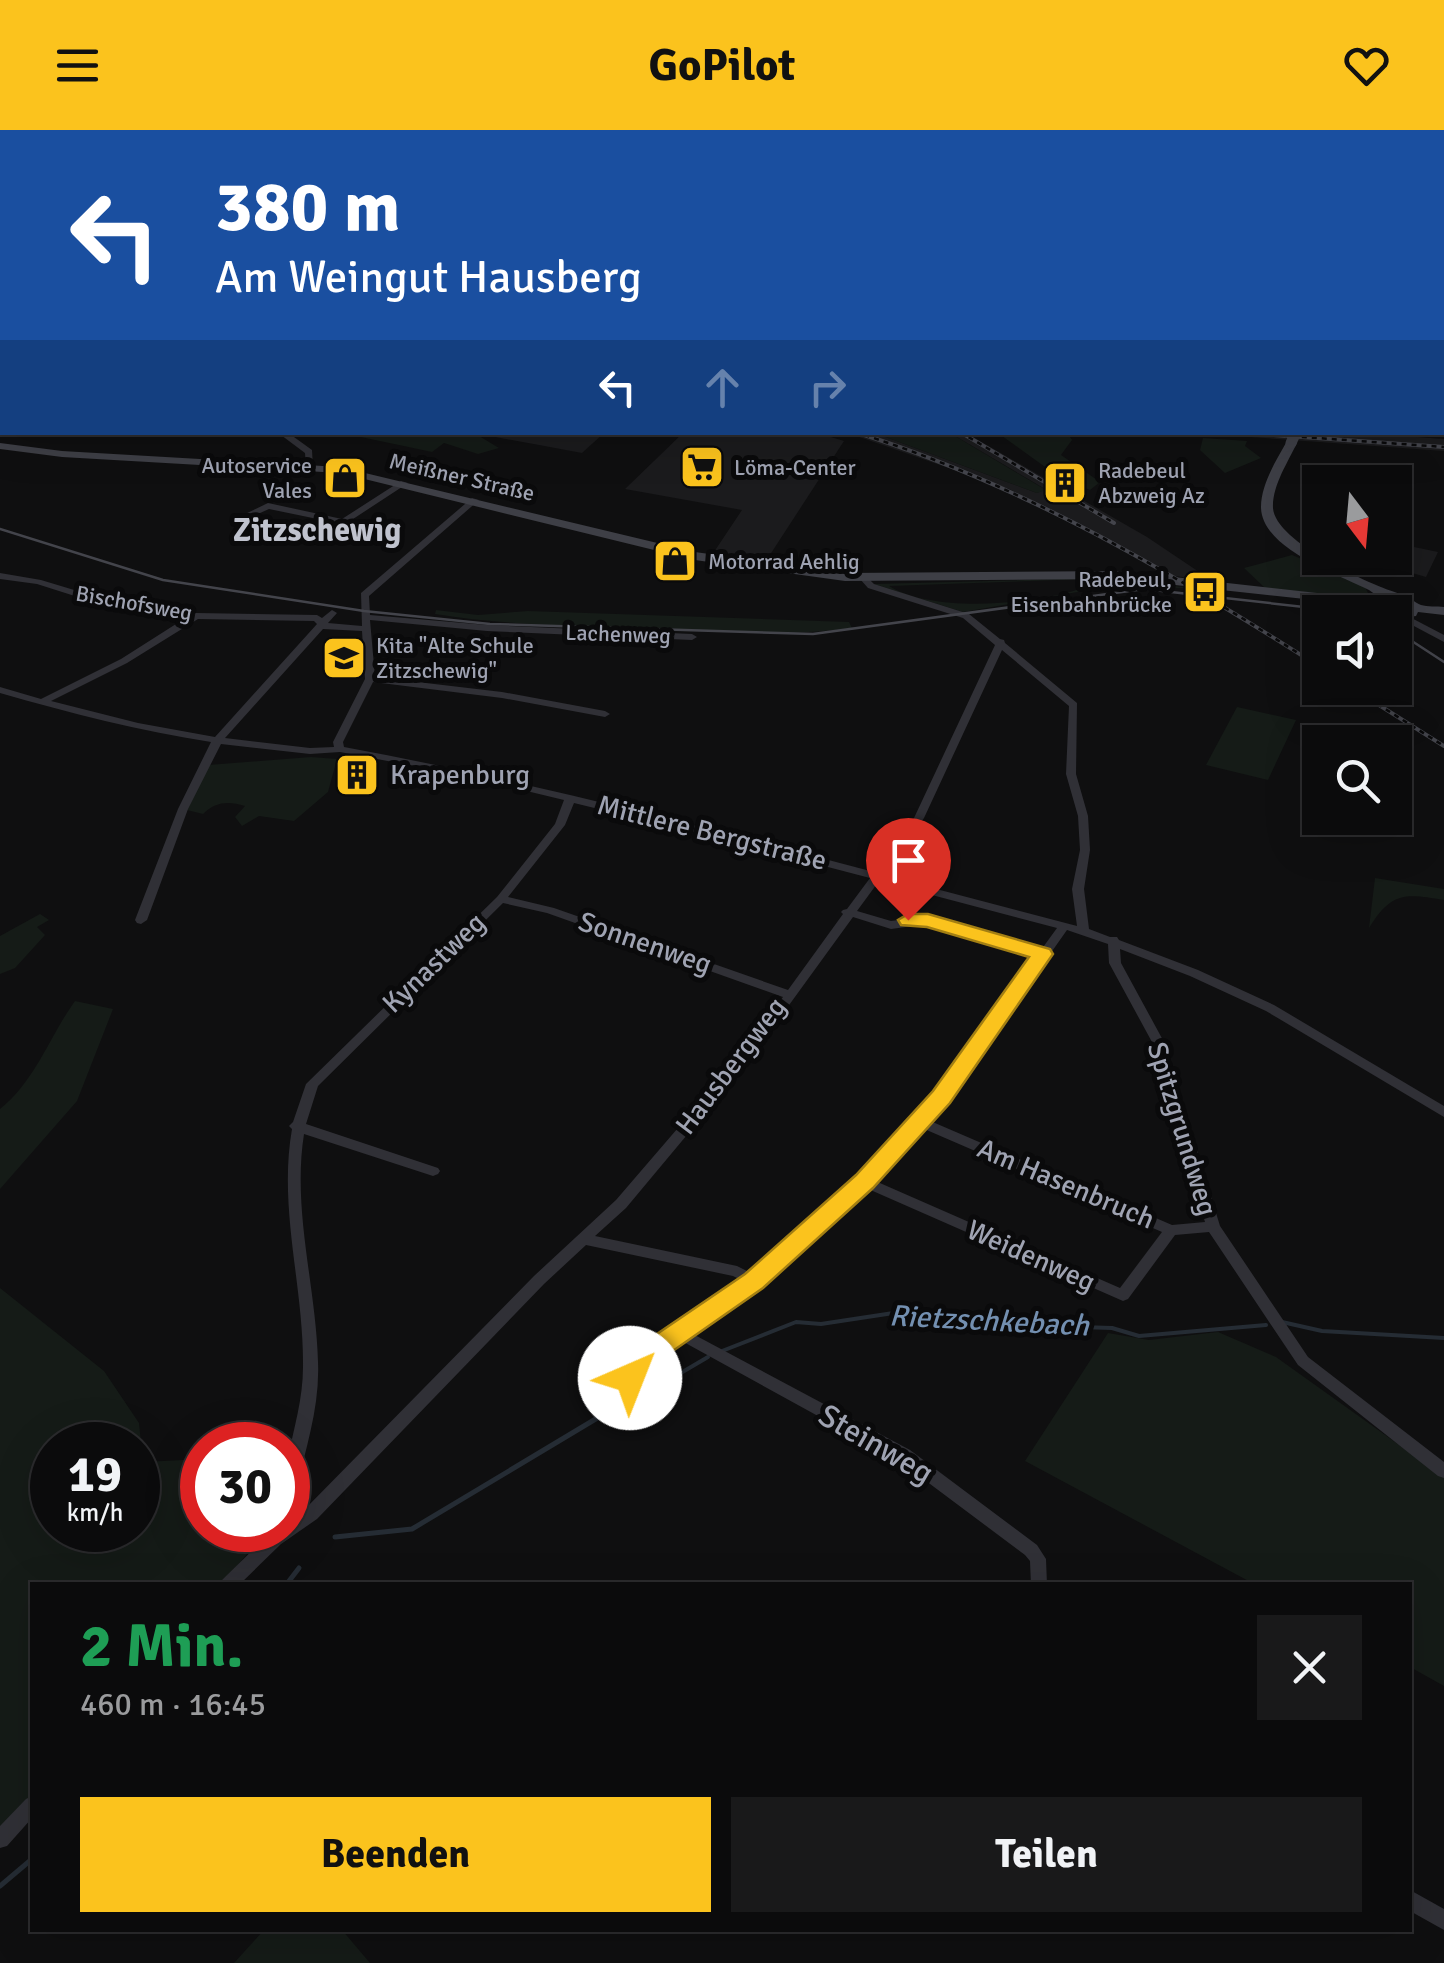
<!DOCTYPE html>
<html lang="de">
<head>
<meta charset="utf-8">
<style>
	:root { --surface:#0b0b0c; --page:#19191a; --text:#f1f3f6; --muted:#9a9b9d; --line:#2b2b2d; --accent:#fbc31d }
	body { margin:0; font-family:Signika,sans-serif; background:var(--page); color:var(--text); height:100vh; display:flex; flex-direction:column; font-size:38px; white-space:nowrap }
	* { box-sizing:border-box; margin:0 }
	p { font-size:32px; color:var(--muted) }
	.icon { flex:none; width:55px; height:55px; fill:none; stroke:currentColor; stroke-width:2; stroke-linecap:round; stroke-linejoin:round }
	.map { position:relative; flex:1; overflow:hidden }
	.panel { position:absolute; left:30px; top:1452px; width:1382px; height:350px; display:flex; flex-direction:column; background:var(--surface); border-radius:0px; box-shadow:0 10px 40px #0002,0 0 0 2px var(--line) }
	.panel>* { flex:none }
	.guide { position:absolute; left:0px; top:0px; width:1445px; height:305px; box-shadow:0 10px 40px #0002,0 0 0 2px var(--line); background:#1a4fa0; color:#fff; overflow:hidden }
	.needle { width:65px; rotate:164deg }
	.fabs { position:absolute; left:1302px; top:335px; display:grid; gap:20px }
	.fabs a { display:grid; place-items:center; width:110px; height:110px; border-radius:0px; background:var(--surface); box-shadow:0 10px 40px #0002,0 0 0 2px var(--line); font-size:50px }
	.speed { position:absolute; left:30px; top:1292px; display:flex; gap:20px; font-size:50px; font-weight:700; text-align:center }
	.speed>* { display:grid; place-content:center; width:130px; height:130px; border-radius:50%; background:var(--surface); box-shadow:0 10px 40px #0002,0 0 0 2px var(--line); line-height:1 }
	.speed small { font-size:25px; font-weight:400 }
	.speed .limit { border:15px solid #d22; background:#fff; color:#111 }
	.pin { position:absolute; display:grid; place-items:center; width:85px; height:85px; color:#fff; margin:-102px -42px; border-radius:50% 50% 50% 0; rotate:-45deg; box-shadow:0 0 10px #0007 }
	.pin .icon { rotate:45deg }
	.me { position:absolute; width:110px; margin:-55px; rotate:44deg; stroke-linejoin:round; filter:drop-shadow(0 0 8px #0008) }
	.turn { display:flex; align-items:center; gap:35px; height:210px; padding:0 50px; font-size:45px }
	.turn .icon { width:130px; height:130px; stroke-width:2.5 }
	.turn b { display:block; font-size:70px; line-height:85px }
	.lanes { display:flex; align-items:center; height:95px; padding:0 50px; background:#0003; justify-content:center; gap:50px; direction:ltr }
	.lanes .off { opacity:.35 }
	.round { display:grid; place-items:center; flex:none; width:105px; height:105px; border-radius:0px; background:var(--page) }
	.headline { display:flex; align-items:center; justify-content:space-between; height:170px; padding:0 50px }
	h1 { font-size:60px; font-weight:700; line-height:75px; color:#1e9e55 }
	.cta { display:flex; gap:20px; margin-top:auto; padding:20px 50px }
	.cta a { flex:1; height:115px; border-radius:0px; background:var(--accent); color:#111; font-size:40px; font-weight:700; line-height:115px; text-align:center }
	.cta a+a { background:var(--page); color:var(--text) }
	header { display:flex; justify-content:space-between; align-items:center; height:130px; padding:0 50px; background:var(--accent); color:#111; font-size:45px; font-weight:700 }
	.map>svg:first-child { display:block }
</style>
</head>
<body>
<header><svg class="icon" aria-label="menu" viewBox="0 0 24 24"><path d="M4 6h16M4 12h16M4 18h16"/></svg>GoPilot<svg class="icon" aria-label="heart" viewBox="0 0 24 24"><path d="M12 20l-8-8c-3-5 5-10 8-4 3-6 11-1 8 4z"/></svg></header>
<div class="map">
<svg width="1444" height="1833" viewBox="0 0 1444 1833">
	<rect width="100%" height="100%" fill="#0f0f10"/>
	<g fill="#1b1b1d">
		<polygon points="1348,302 1444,309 1444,321 1194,303"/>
		<polygon points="474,303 604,303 582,323"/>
		<polygon points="683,303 817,303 844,311 764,434 712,425 742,380 625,359"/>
		<polygon points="848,303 875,303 1037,363 1045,359 950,303 966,303 1147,407 1214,452 1169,445 1009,359"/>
		<polygon points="1395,413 1438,422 1426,447 1382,434 1376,428 1395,428"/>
	</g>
	<g fill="#151b17" fill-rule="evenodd">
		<polygon points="342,303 474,303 499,318 478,324 444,313 432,322"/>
		<polygon points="875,303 950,303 1046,360 1037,363"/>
		<polygon points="998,303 1100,303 1068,304 1072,310 1061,325 1100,352 1090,360 1059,347"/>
		<polygon points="1203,308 1247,311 1245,316 1261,328 1225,343 1200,320"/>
		<polygon points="1292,425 1364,455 1369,465 1354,467 1265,458 1244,438"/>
		<path d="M1102,448l89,10 -85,-1 -143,25 -89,-28zM1087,449l7,5c-48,20 -158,31 -205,2z"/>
		<path d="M436,480l42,5 50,-4 321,11 3,6c-64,9 -130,3 -194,0 -74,-2 -150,-2 -223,-14z"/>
		<polygon points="1237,577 1296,590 1268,650 1206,635"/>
		<path d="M311,627l26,2 -9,33 -34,29 -35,-5 -17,10 -7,-9 10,-11c-16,-5 -29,-5 -42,8l-16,-4 21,-45z"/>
		<path d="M1375,748l69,11v11c-39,-7 -53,-8 -75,28z"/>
		<polygon points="40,784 49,790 37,797 45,805 15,838 0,844 0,806"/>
		<path d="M75,871l38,8 -36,92 -77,88v-80c36,-29 49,-72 75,-108z"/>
		<path d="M0,1158l104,83 35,52 4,39 59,-3v71h65l-46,55h-189v209l-32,35zM52,1315h86v85h-86z"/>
		<polygon points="1218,1202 1276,1227 1444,1347 1444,1556 1410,1537 1410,1455 1256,1455 1025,1331 1108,1203 1149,1210"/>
		<polygon points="264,1800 342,1800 370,1833 234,1833"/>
	</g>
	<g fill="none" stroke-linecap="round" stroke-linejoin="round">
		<g stroke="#252c34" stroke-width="4">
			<polyline points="1282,1192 1322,1201 1444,1208"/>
			<polyline points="722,1221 796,1192 821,1194 900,1182 946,1193 1112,1198 1139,1206 1266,1195"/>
			<polyline points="650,1261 708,1227"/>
		</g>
		<g stroke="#252c34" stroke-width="5">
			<polyline points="650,1261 654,1259"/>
			<polyline points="335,1407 412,1399 624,1272"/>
			<polyline points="286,1455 299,1438"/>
			<polyline points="0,1756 32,1729"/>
		</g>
		<g fill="#303036" fill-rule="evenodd">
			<polygon points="88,0 94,0 92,2 88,2"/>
			<polygon points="174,0 180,0 180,2 175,2"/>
			<rect x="1442" y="5" width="2" height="4"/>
			<rect x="0" y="19" width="2" height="4"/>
			<polygon points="1442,20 1444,21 1444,27 1442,26"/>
			<rect x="1442" y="48" width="2" height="4"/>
			<rect x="0" y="175" width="2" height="4"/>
			<rect x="0" y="198" width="2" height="4"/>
			<rect x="1442" y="224" width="2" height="4"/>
			<polygon points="277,302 287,302 312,320 313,339 306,337 305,323"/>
			<path d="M401,351l7,2 -87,57 -82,-23 29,-14 74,16zM269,379l68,14 -17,11 -69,-17z"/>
			<path d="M472,368l7,2 -110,96 1,19 117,10 205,9 5,3 -5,3 -205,-9 -117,-11 5,57 127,15 103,19 5,3 -5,3 -103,-19 -129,-16 -30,60 1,5c179,33 354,79 530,125l40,-54 81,-173 -32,-27 -95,-30 -8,-9 1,-2h6l7,7 95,30 31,25 4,1 1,3 72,60 -1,71 12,42 2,34 -6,39 5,40 21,8h7l2,3 79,30 76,35 170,101v11l-178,-106 -76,-35 -70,-27 1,14 43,79 56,184 88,131 136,105v16l-6,-2 -140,-111 -89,-133 -34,3 -47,64 -5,2 -257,-113 -107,97 -68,48 219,117 127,95 9,14 1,26h-16l-1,-24 -5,-6 -127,-95 -218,-120c-13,9 -41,22 -42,39 -1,9 3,15 1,24l-5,2 -5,-2 -7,-25 9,-19 112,-78 -10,-5 -147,-31 -42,39 -227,235 -36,25 -42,41h-19l2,-5 47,-46 6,-4h13v-9l17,-12 229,-233 82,-76 123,-143 44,-60 -236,-84 -44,-10 -185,183 -12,38 132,44 2,3 -2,3 -5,2 -129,-42c-12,76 12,152 14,228 2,44 -12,86 -22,128l-2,5 -6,2c0,-13 -2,-27 0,-39 6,-31 15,-59 15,-91 1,-80 -25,-158 -11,-238l-3,-3 4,-4 13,-38 191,-187 58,-73 9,-24 -113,-27 -111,-21 -30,2 -89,-10 -33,65 -41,111 -6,4 -4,-1 -2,-3 43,-111 33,-67c-71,-11 -141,-29 -211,-49v-6l41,12 80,-40 66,-42 -84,-12 -66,-21 -37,-5v-6l41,7 63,19 92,14 121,2 5,3 10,-8 5,3 -9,10 34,3 -1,-33zM198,489l116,2 3,3 -102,113 -77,-14 -87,-22 76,-38zM323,499l39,2 3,48 -32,63 1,5 -24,1 -85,-10zM1002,520l67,56 -3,68 12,42 2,34 -8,39 5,37 -194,-51 41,-57zM574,673l135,33 161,42 -23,31 -4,1 -2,2 2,2 -55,76 -234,-82 -46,-11 57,-72zM879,751l178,47 -16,22 -113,-34 -37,5 -34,-10zM853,787l38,12 37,-5 109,32 -100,138 -78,85 -106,95 -16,-8 -142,-30 31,-28 121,-145zM1067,800l41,14 1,19 43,79 53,180 -33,3 -244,-105 19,-20zM922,998l240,104 -42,56 -247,-108z"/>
			<polygon points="1400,482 1444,505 1444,512 1397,487 1395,485"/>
			<polygon points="32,1666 32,1688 7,1716 0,1718 0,1696 26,1669"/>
			<polygon points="1410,1760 1444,1779 1444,1800 1410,1781"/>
		</g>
		<g fill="#3e3f46" fill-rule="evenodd">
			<polygon points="1267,0 1277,0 1279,2 1270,2"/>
			<rect x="0" y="53" width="2" height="4"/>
			<rect x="1442" y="229" width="2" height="6"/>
			<path d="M1287,311l10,2c-9,19 -25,43 -24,65 2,34 99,78 128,86 8,2 14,9 20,11 6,2 16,1 23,2v8l-26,-3 -2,4 -21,3v-7h-5l15,-2 1,-4 -10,-5 -14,2 8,9h-13l-7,-6 -250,-27 -275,2 -150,-21 -355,-87 -278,-16 -62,-8v-6l62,8 278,16 355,85 150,21 275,-2 251,28 5,-4 -7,-5c-32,-16 -108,-42 -108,-83 0,-23 16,-48 26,-66z"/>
		</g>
		<g stroke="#43444b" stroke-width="2.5">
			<polyline points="0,399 163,450 364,481 490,494 813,504 1144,459 1349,482"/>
			<polyline points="1395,500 1444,532"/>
		</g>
		<defs>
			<g id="rail">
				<polyline points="455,0 459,2"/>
				<path d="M855,302c169,53 316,140 465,235"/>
				<polyline points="960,302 1114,393"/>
				<polyline points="1232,302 1444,317"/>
				<polyline points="1352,558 1444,616"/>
			</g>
		</defs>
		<use href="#rail" stroke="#43444b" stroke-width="4"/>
		<use href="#rail" stroke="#0a0a0b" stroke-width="2.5" stroke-dasharray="5" stroke-linecap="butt"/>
		<polyline stroke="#3e3f46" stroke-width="11" points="1291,313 1296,302"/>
	</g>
	<polygon fill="#fbc31d" stroke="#a37f13" stroke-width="2.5" points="908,784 928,784 1050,819 1053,824 950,973 873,1058 763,1158 647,1239 640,1256 621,1256 617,1248 626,1225 745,1144 856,1045 933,961 1029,827 927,797 901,795 898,790"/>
	<defs>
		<symbol id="supermarket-square" viewBox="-11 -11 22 22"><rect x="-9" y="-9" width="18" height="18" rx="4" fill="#fbc31d" stroke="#0a0a0b"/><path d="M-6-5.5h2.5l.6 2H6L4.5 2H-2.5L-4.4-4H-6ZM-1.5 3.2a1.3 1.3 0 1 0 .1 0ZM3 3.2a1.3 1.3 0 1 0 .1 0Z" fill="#111"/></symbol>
		<symbol id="shop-square" viewBox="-11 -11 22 22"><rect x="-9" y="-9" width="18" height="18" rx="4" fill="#fbc31d" stroke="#0a0a0b"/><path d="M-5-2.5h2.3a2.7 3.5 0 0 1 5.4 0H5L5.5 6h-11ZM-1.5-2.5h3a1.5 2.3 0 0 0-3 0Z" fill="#111"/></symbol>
		<symbol id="building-square" viewBox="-11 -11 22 22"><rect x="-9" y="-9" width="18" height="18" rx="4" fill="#fbc31d" stroke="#0a0a0b"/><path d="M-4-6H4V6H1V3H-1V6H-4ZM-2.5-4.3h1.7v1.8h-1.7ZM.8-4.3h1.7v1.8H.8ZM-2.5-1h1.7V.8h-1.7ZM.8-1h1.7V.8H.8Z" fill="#111"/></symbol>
		<symbol id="bus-square" viewBox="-11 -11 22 22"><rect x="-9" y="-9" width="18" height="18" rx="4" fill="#fbc31d" stroke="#0a0a0b"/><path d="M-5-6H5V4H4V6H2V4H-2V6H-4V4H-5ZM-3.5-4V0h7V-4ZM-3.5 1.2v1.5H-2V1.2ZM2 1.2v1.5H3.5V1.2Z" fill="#111"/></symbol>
		<symbol id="school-square" viewBox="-11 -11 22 22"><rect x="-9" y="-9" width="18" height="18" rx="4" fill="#fbc31d" stroke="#0a0a0b"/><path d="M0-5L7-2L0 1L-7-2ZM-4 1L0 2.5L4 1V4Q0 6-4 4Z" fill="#111"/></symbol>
	</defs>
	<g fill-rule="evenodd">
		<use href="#supermarket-square" x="677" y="312" width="50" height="50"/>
		<use href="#shop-square" x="320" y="323" width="50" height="50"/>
		<use href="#building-square" x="1040" y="328" width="50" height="50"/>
		<use href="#shop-square" x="650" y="406" width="50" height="50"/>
		<use href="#bus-square" x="1180" y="437" width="50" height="50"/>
		<use href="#school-square" x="319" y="503" width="50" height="50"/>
		<use href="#building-square" x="332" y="620" width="50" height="50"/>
	</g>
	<g text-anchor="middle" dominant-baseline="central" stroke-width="10" stroke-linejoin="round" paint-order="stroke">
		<g font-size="22" fill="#9fa3b2" stroke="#0a0a0b" text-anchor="start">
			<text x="312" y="335" text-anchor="end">Autoservice<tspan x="312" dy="25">Vales</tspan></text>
			<text x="734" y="337">Löma-Center</text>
			<text x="1098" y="340">Radebeul<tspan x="1098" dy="25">Abzweig Az</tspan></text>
			<text x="708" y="431">Motorrad Aehlig</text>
			<text x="1172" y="449" text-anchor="end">Radebeul,<tspan x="1172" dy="25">Eisenbahnbrücke</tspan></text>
			<text x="376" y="515">Kita "Alte Schule<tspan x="376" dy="25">Zitzschewig"</tspan></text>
		</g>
		<g font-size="22" fill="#9fa3b2" stroke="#0a0a0b">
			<text transform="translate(462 347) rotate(13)">Meißner Straße</text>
			<text transform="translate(134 473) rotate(10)">Bischofsweg</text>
			<text transform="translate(618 504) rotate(2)">Lachenweg</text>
		</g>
		<g font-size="28" fill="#9fa3b2" stroke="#0a0a0b" text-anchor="start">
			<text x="390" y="645">Krapenburg</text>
		</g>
		<g font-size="28" fill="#9fa3b2" stroke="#0a0a0b">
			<text transform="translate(712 703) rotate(14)">Mittlere Bergstraße</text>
			<text transform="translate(645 813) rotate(19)">Sonnenweg</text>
			<text transform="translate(434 833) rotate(-44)">Kynastweg</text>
			<text transform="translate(731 936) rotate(-53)">Hausbergweg</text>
			<text transform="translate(1182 999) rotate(73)">Spitzgrundweg</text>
			<text transform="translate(1066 1054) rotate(23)">Am Hasenbruch</text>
			<text transform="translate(1031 1126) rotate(24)">Weidenweg</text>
		</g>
		<g font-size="30" font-style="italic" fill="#738fb0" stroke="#0a0a0b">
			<text transform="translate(989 1191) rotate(3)">Rietzschkebach</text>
		</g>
		<g font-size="32" font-weight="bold" fill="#c0c3ce" stroke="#0a0a0b">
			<text x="317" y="400">Zitzschewig</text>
		</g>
		<g font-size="32" fill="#9fa3b2" stroke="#0a0a0b">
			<text transform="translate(876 1314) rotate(30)">Steinweg</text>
		</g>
	</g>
</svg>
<div class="fabs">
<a><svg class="needle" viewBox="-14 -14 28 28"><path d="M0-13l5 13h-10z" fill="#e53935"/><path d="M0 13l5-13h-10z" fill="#9a9b9d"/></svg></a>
<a><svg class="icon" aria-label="sound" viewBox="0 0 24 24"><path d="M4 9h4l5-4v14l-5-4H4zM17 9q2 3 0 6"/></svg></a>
<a><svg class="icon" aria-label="search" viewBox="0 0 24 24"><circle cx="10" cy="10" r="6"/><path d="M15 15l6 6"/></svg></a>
</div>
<div class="speed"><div>19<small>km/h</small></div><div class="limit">30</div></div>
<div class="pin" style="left:908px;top:790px;background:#d93025"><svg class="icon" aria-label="arrive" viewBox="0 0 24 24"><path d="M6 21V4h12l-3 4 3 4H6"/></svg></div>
<svg class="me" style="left:630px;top:1248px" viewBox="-20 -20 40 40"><circle r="19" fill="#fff"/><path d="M0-13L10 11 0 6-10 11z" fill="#fbc31d"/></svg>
<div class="guide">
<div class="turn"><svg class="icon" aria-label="left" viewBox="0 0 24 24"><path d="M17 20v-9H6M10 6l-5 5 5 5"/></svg><div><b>380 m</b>Am Weingut Hausberg</div></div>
<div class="lanes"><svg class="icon" aria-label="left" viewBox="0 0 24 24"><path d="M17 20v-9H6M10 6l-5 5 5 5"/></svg><svg class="icon off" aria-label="ahead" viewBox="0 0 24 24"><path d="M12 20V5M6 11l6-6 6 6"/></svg><svg class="icon off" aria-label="right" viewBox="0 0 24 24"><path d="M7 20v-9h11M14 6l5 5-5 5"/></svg></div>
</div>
<section class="panel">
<div class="headline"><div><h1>2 Min.</h1><p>460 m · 16:45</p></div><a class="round"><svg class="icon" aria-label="close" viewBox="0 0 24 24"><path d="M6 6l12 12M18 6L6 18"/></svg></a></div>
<div class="cta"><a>Beenden</a><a>Teilen</a></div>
</section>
</div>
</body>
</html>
